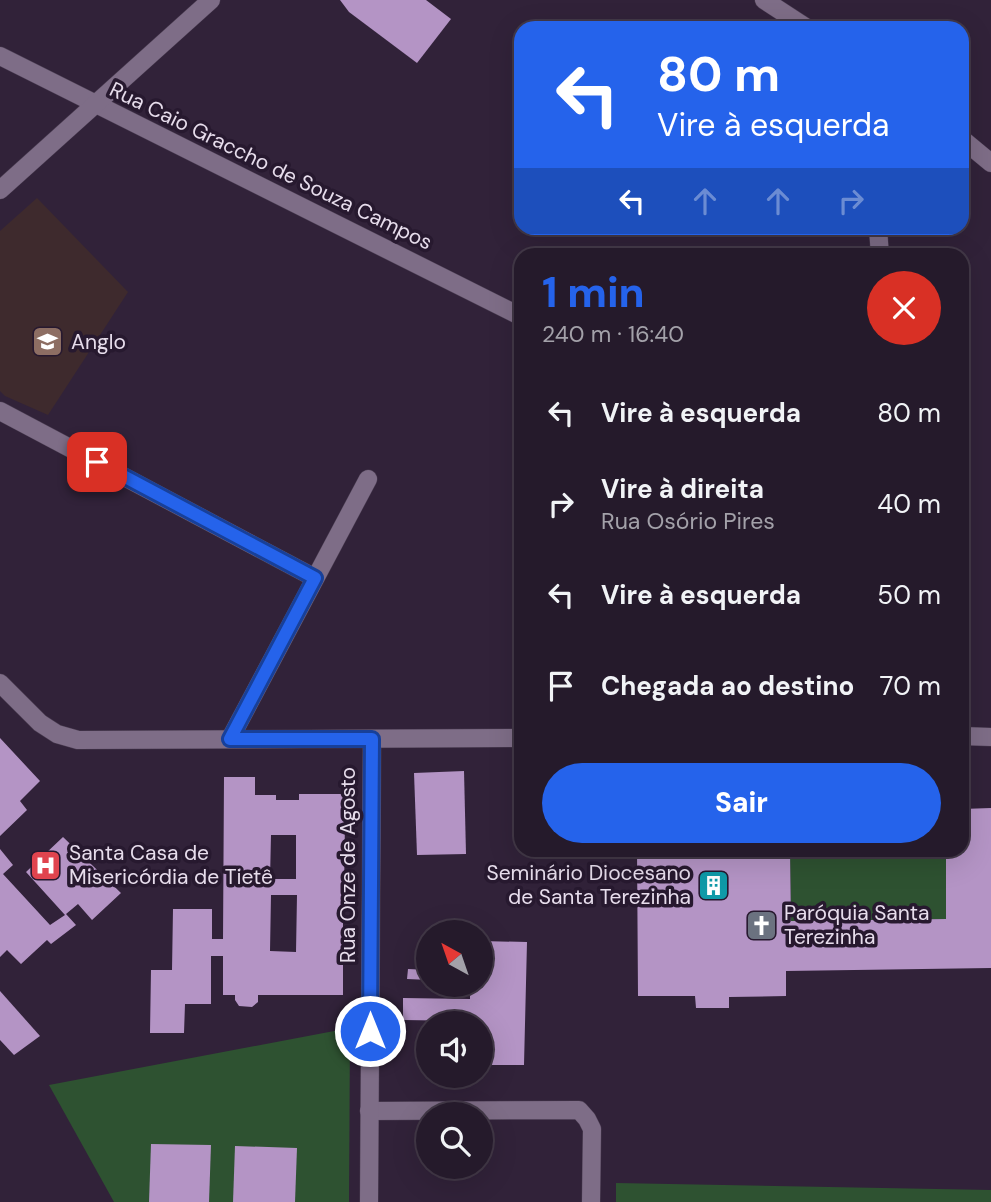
<!DOCTYPE html>
<html lang="pt">
<head>
<meta charset="utf-8">
<style>
	:root { --surface:#251a2b; --page:#2d2333; --text:#f1f3f6; --muted:#a3a1a9; --line:#423847; --accent:#2563eb }
	body { margin:0; font-family:"DM Sans",sans-serif; background:var(--page); color:var(--text); height:100vh; display:flex; flex-direction:column; font-size:26px; white-space:nowrap }
	* { box-sizing:border-box; margin:0 }
	p { font-size:23px; color:var(--muted) }
	.icon { flex:none; width:38px; height:38px; fill:none; stroke:currentColor; stroke-width:2; stroke-linecap:round; stroke-linejoin:round }
	.map { position:relative; flex:1; overflow:hidden }
	.panel { position:absolute; left:514px; top:248px; width:455px; height:609px; display:flex; flex-direction:column; background:var(--surface); border-radius:21px; box-shadow:0 7px 28px #0002,0 0 0 2px var(--line) }
	.panel>* { flex:none }
	.guide { position:absolute; left:514px; top:21px; width:455px; height:214px; border-radius:21px; box-shadow:0 7px 28px #0002,0 0 0 2px var(--line); background:#2563eb; color:#fff; overflow:hidden }
	.needle { width:46px; rotate:320deg }
	.buttons { position:absolute; left:416px; top:920px; display:grid; gap:14px }
	.buttons a { display:grid; place-items:center; width:77px; height:77px; border-radius:50%; background:var(--surface); box-shadow:0 7px 28px #0002,0 0 0 2px var(--line); font-size:35px }
	.pin { position:absolute; display:grid; place-items:center; width:60px; height:60px; color:#fff; margin:-30px; border-radius:14px; box-shadow:0 4px 10px #0006 }
	.me { position:absolute; width:77px; margin:-38px; rotate:0deg; stroke-linejoin:round; filter:drop-shadow(0 0 5px #0008) }
	.turn { display:flex; align-items:center; gap:24px; height:147px; padding:0 28px; font-size:32px }
	.turn .icon { width:91px; height:91px; stroke-width:2.5 }
	.turn b { display:block; font-size:49px; line-height:60px }
	.lanes { display:flex; align-items:center; height:66px; padding:0 28px; background:#0003; justify-content:center; gap:35px; direction:ltr }
	.lanes .off { opacity:.35 }
	.round { display:grid; place-items:center; flex:none; width:74px; height:74px; border-radius:37px; background:var(--page) }
	.headline { display:flex; align-items:center; justify-content:space-between; height:119px; padding:0 28px }
	h1 { font-size:42px; font-weight:800; line-height:52px; color:var(--accent) }
	.primary-button { display:flex; gap:14px; margin-top:auto; padding:14px 28px }
	.primary-button a { flex:1; height:80px; border-radius:42px; background:var(--accent); color:#fff; font-size:28px; font-weight:800; line-height:80px; text-align:center }
	ul { padding:0; list-style:none }
	li { display:flex; align-items:center; gap:21px; height:91px; padding:0 28px }
	li div { flex:1 }
	li b { display:block; font-size:26px }
	li em { font-style:normal }
	.map>svg:first-child { display:block }
</style>
</head>
<body>
<div class="map">
<svg width="991" height="1202" viewBox="0 0 991 1202">
	<rect width="100%" height="100%" fill="#312239"/>
	<polygon fill="#3e2a2d" points="37,198 128,292 48,415 5,396 0,391 0,231"/>
	<g fill="#2e5231">
		<polygon points="790,851 946,851 946,919 791,921"/>
		<polygon points="350,1028 349,1202 114,1202 49,1085"/>
		<polygon points="616,1183 991,1190 991,1202 616,1202"/>
	</g>
	<g fill="#b494c5" fill-rule="evenodd">
		<polygon points="340,0 426,0 451,19 417,63 349,12"/>
		<polygon points="0,738 40,781 20,801 27,810 0,836"/>
		<polygon points="464,771 466,854 417,855 414,773"/>
		<path d="M224,777h31v18h21v5h23v-6h45l3,22 -2,2 -1,77 3,6 -4,11v83h-85v7l-6,5 -13,-1 -4,-6v-5h-12v-39h-12v48h-26l-1,29h-34l1,-63h21l1,-61h39v30h11zM271,835h25v44h-26zM271,895h26l-1,57 -26,-1z"/>
		<polygon points="991,808 991,968 786,971 786,996 729,997 729,1008 696,1008 695,996 638,996 637,850 790,850 791,921 946,919 946,850 962,850 962,809"/>
		<polygon points="63,837 121,893 92,920 78,904 66,914 76,925 51,944 47,940 21,964 7,950 0,957 0,849 13,865 3,874 50,925 65,915 26,872"/>
		<polygon points="481,941 527,942 524,1065 481,1065 481,1024 469,1024 469,1021 403,1020 403,998 470,999 470,985 481,985"/>
		<polygon points="408,969 429,970 429,980 407,979"/>
		<polygon points="0,991 40,1036 14,1055 0,1040"/>
		<polygon points="151,1144 211,1145 209,1202 149,1202"/>
		<polygon points="235,1146 297,1148 295,1202 233,1202"/>
	</g>
	<g fill="none" stroke-linecap="round" stroke-linejoin="round">
		<defs>
			<g id="minor">
				<polyline points="0,56 522,317"/>
				<polyline points="0,190 211,0"/>
				<polyline points="878,228 880,256"/>
				<polyline points="0,411 315,578"/>
				<polyline points="0,683 40,723 57,734 78,740 522,738"/>
				<polyline points="962,736 991,737"/>
				<polyline points="230,739 368,479"/>
				<polyline points="369,1111 579,1110 587,1119 592,1129 591,1202"/>
				<polyline points="369,1202 372,739"/>
			</g>
			<g id="secondary">
				<polyline points="764,0 807,28"/>
				<polyline points="962,139 991,163"/>
			</g>
		</defs>
		<use href="#minor" stroke="#4a3d51" stroke-width="19"/>
		<use href="#secondary" stroke="#4a3d51" stroke-width="19"/>
		<use href="#minor" stroke="#7e6d87" stroke-width="18"/>
		<use href="#secondary" stroke="#7e6d87" stroke-width="18"/>
	</g>
	<g fill="none" stroke-linecap="round" stroke-linejoin="round">
		<defs>
			<polyline id="route" points="97,462 315,578 230,739 372,739 370,1031"/>
		</defs>
		<use href="#route" stroke="#184099" stroke-width="18"/>
		<use href="#route" stroke="#2563eb" stroke-width="12"/>
	</g>
	<defs>
		<symbol id="school-square" viewBox="-11 -11 22 22"><rect x="-9" y="-9" width="18" height="18" rx="4" fill="#8d6e63" stroke="#27192f"/><path d="M0-5L7-2L0 1L-7-2ZM-4 1L0 2.5L4 1V4Q0 6-4 4Z" fill="#fff"/></symbol>
		<symbol id="hospital-square" viewBox="-11 -11 22 22"><rect x="-9" y="-9" width="18" height="18" rx="4" fill="#e0444e" stroke="#27192f"/><path d="M-5-5h3v3.5h4V-5h3V5h-3V1.5h-4V5h-3Z" fill="#fff"/></symbol>
		<symbol id="building-square" viewBox="-11 -11 22 22"><rect x="-9" y="-9" width="18" height="18" rx="4" fill="#0f9aa8" stroke="#27192f"/><path d="M-4-6H4V6H1V3H-1V6H-4ZM-2.5-4.3h1.7v1.8h-1.7ZM.8-4.3h1.7v1.8H.8ZM-2.5-1h1.7V.8h-1.7ZM.8-1h1.7V.8H.8Z" fill="#fff"/></symbol>
		<symbol id="church-square" viewBox="-11 -11 22 22"><rect x="-9" y="-9" width="18" height="18" rx="4" fill="#6b7280" stroke="#27192f"/><path d="M-1.2-6h2.4v3.5h3.3v2.4h-3.3V6h-2.4V-.1h-3.3v-2.4h3.3Z" fill="#fff"/></symbol>
	</defs>
	<g fill-rule="evenodd">
		<use href="#school-square" x="30" y="324" width="35" height="35"/>
		<use href="#hospital-square" x="28" y="848" width="35" height="35"/>
		<use href="#building-square" x="696" y="868" width="35" height="35"/>
		<use href="#church-square" x="744" y="908" width="35" height="35"/>
	</g>
	<g text-anchor="middle" dominant-baseline="central" stroke-width="7" stroke-linejoin="round" paint-order="stroke">
		<g font-size="21" fill="#e7ddec" stroke="#27192f">
			<text transform="translate(271 166) rotate(26)">Rua Caio Graccho de Souza Campos</text>
			<text transform="translate(348 865) rotate(-90)">Rua Onze de Agosto</text>
		</g>
		<g font-size="21" fill="#e7ddec" stroke="#27192f" text-anchor="start">
			<text x="71" y="342">Anglo</text>
			<text x="69" y="853">Santa Casa de<tspan x="69" dy="24">Misericórdia de Tietê</tspan></text>
			<text x="691" y="873" text-anchor="end">Seminário Diocesano<tspan x="691" dy="24">de Santa Terezinha</tspan></text>
			<text x="784" y="913">Paróquia Santa<tspan x="784" dy="24">Terezinha</tspan></text>
		</g>
	</g>
</svg>
<div class="buttons">
<a><svg class="needle" viewBox="-14 -14 28 28"><path d="M0-13l5 13h-10z" fill="#e53935"/><path d="M0 13l5-13h-10z" fill="#a3a1a9"/></svg></a>
<a><svg class="icon" aria-label="sound" viewBox="0 0 24 24"><path d="M4 9h4l5-4v14l-5-4H4zM17 9q2 3 0 6"/></svg></a>
<a><svg class="icon" aria-label="search" viewBox="0 0 24 24"><circle cx="10" cy="10" r="6"/><path d="M15 15l6 6"/></svg></a>
</div>
<div class="pin" style="left:97px;top:462px;background:#d93025"><svg class="icon" aria-label="arrive" viewBox="0 0 24 24"><path d="M6 21V4h12l-3 4 3 4H6"/></svg></div>
<svg class="me" style="left:370px;top:1031px" viewBox="-20 -20 40 40"><circle r="17" fill="#2563eb" stroke="#fff" stroke-width="3"/><path d="M0-11L8 9 0 5-8 9z" fill="#fff"/></svg>
<div class="guide">
<div class="turn"><svg class="icon" aria-label="left" viewBox="0 0 24 24"><path d="M17 20v-9H6M10 6l-5 5 5 5"/></svg><div><b>80 m</b>Vire à esquerda</div></div>
<div class="lanes"><svg class="icon" aria-label="left" viewBox="0 0 24 24"><path d="M17 20v-9H6M10 6l-5 5 5 5"/></svg><svg class="icon off" aria-label="ahead" viewBox="0 0 24 24"><path d="M12 20V5M6 11l6-6 6 6"/></svg><svg class="icon off" aria-label="ahead" viewBox="0 0 24 24"><path d="M12 20V5M6 11l6-6 6 6"/></svg><svg class="icon off" aria-label="right" viewBox="0 0 24 24"><path d="M7 20v-9h11M14 6l5 5-5 5"/></svg></div>
</div>
<section class="panel">
<div class="headline"><div><h1>1 min</h1><p>240 m · 16:40</p></div><a class="round" style="background:#d93025;color:#fff"><svg class="icon" aria-label="close" viewBox="0 0 24 24"><path d="M6 6l12 12M18 6L6 18"/></svg></a></div>
<ul>
<li><svg class="icon" aria-label="left" viewBox="0 0 24 24"><path d="M17 20v-9H6M10 6l-5 5 5 5"/></svg><div><b>Vire à esquerda</b></div><em>80 m</em></li>
<li><svg class="icon" aria-label="right" viewBox="0 0 24 24"><path d="M7 20v-9h11M14 6l5 5-5 5"/></svg><div><b>Vire à direita</b><p>Rua Osório Pires</p></div><em>40 m</em></li>
<li><svg class="icon" aria-label="left" viewBox="0 0 24 24"><path d="M17 20v-9H6M10 6l-5 5 5 5"/></svg><div><b>Vire à esquerda</b></div><em>50 m</em></li>
<li><svg class="icon" aria-label="arrive" viewBox="0 0 24 24"><path d="M6 21V4h12l-3 4 3 4H6"/></svg><div><b>Chegada ao destino</b></div><em>70 m</em></li>
</ul>
<div class="primary-button"><a>Sair</a></div>
</section>
</div>
</body>
</html>
